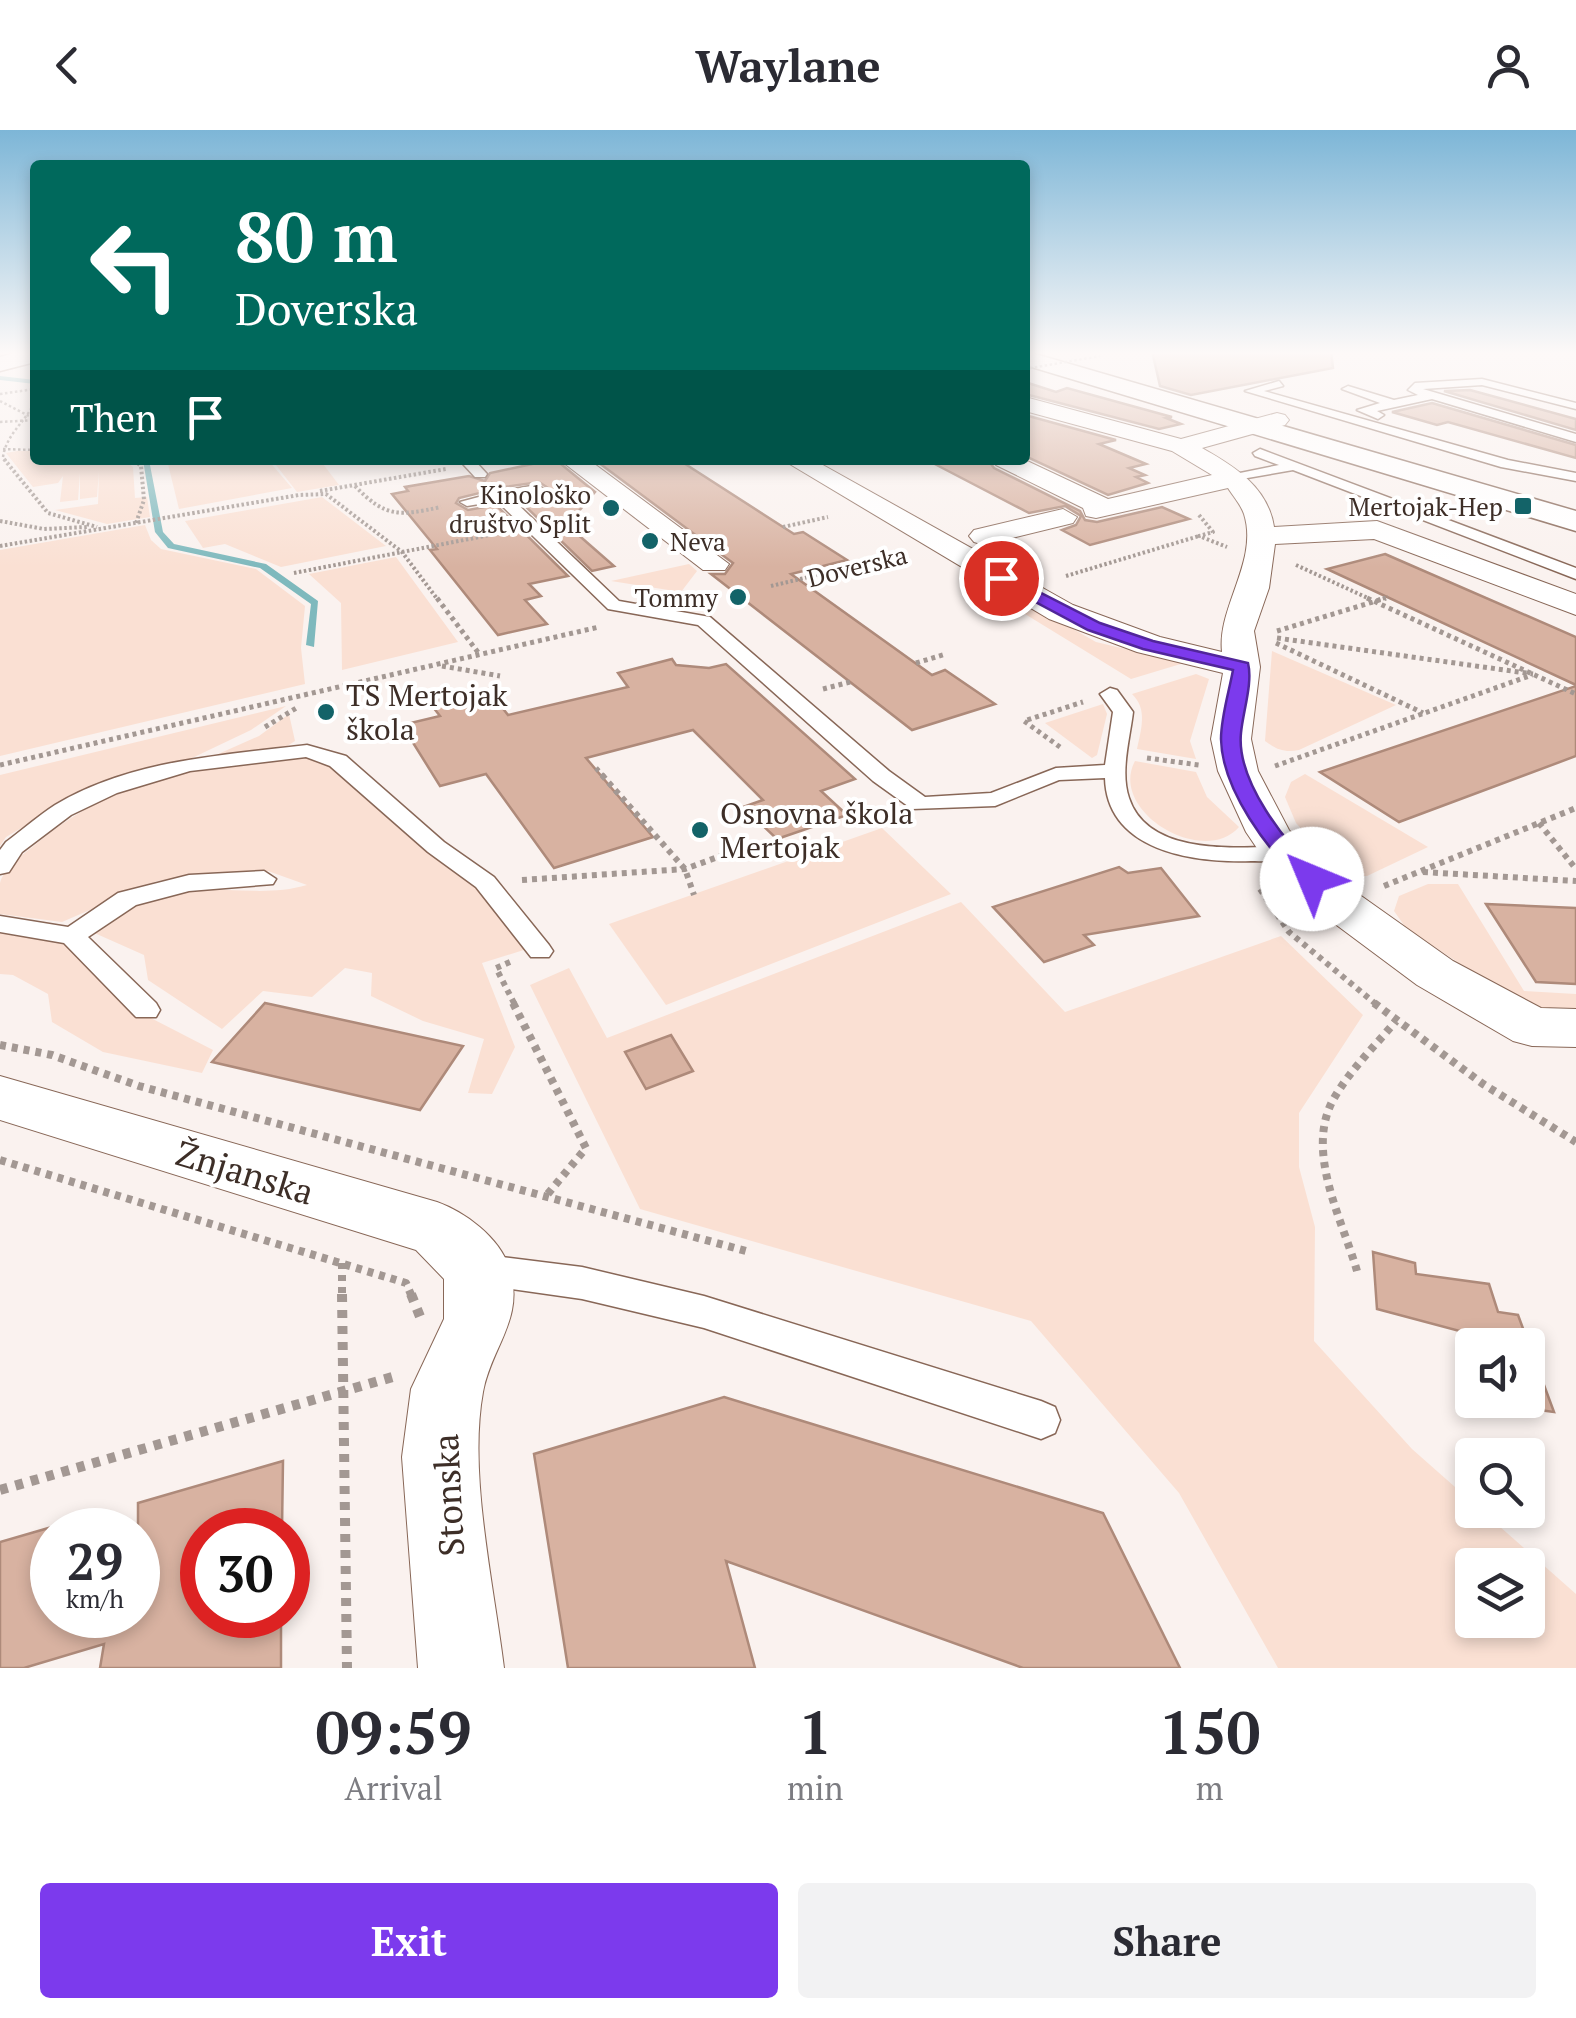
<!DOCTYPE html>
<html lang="en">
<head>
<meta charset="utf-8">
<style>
	:root { --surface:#fff; --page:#f2f2f3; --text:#2b2b33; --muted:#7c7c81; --accent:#7c3aed }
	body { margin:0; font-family:"PT Serif",serif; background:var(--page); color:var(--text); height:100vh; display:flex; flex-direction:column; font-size:38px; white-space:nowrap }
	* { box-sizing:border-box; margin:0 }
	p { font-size:32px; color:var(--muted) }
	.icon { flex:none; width:55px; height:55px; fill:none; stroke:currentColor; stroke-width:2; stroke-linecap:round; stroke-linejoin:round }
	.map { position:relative; height:1538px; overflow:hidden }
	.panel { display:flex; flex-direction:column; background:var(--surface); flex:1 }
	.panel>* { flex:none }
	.hud { position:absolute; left:30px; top:30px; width:1000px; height:305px; border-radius:10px; box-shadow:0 5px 15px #0003; background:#00695c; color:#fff; overflow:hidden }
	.tools { position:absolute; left:1455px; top:1198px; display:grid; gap:20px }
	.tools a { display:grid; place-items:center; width:90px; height:90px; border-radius:10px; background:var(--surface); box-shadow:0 5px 15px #0003; font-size:50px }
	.speed { position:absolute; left:30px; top:1378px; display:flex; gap:20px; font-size:50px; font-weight:700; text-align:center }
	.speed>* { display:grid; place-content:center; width:130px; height:130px; border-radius:50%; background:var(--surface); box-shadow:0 5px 15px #0003; line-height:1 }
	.speed small { font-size:25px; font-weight:400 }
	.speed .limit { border:15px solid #d22; background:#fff; color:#111 }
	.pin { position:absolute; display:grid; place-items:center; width:85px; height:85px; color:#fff; margin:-42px; border:5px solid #fff; border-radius:50%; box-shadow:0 2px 10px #0007 }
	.me { position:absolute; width:110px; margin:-55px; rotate:315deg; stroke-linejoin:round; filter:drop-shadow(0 0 8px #0008) }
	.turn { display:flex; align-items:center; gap:35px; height:210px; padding:0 40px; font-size:45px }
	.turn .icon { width:130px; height:130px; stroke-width:2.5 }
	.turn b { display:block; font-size:70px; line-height:85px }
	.then { display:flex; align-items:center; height:95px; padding:0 40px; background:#0003; gap:20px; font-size:38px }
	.eta { display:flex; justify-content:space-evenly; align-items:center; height:170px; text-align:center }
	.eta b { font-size:60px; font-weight:600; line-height:70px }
	.button { display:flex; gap:20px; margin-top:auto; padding:20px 40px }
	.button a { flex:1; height:115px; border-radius:10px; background:var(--accent); color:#fff; font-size:40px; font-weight:600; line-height:115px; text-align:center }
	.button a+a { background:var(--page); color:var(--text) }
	header { display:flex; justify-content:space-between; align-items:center; height:130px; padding:0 40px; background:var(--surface); font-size:45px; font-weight:600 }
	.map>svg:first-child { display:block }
</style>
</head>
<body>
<header><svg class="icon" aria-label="back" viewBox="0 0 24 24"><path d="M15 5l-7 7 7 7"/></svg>Waylane<svg class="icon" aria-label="person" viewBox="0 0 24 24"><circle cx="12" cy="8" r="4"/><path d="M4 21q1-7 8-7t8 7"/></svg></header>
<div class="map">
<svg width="1576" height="1538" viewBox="0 0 1576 1538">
	<rect width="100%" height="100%" fill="#faf2ef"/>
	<g fill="#fae0d3" fill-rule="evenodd">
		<polygon points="17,321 35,321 35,330 124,330 133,337 135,368 147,367 150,387 107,394 55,380 98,374 99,341 97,367 80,369 80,343 78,370 60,372 63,346 58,353 33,357 6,323"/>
		<polygon points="167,330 268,330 292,358 179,379"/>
		<polygon points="272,330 320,330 339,355 297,362"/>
		<polygon points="322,367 386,416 281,437 225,414 203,418 185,391"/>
		<polygon points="145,395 151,410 161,419 256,439 305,476 301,518 305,554 0,626 0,420"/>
		<polygon points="396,427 458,512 342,540 341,473 309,444"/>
		<polygon points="689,434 697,441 681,462 611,451"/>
		<polygon points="969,448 1003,459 1096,512 1184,533 1131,549 984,459 978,461 960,450"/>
		<path d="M1272,521l124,54 -97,45c-15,3 -23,-1 -34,-9z"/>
		<path d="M1196,544l13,5 -19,62 6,18 -59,-10c4,-19 11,-40 -5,-55z"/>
		<polygon points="1103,574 1107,584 1097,625 1092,628 1045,593"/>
		<polygon points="286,576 251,600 190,629 115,651 64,673 6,707 0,716 0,645"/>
		<polygon points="289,584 295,611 284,618 207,629 259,606"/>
		<path d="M304,624l30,10 143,119 53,65 -48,15 33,84 -23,47 -24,-1 16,-54 -61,-18 -52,-25 1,-23 -27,-5 -33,29 -49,-6 -41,38 -74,-49 -4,-25 -54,-24c31,-20 62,-42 100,-42 40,-1 80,7 117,-4l-39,-14 -66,5 -45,5 -95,41 -62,-8c0,-9 0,-22 0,-31 4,-16 24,-29 36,-39 84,-70 164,-77 268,-90z"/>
		<path d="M1135,631l61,11 11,25 32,30c-36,41 -131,-16 -104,-66z"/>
		<polygon points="1305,644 1428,717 1367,746 1344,746 1296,693 1285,667 1291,652"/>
		<polygon points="882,698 951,764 666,875 609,794"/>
		<polygon points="1428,754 1458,754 1524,861 1576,864 1576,888 1521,874 1406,798 1394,781 1399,766"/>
		<path d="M961,772l104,110 216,-76 82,79 -64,98v54l16,60 -1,114 98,108 60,53v8h9l95,84v74h-298l-99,-175 -148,-172 -391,-112 -110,-224 39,-17 38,70zM1472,1435h56v55h-56z"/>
		<polygon points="0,800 63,812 147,886 213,920 202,943 103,922 52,892 48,864 13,845 0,844"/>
	</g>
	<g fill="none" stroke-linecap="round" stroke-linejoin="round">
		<g fill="#7eb9bd" fill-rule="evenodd">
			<polygon points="0,246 35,250 35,254 0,250"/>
			<polygon points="143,330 149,330 163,402 174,414 266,434 318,471 314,517 306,515 311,474 260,438 168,418 155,402"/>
		</g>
	</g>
	<g fill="#d8b2a1" stroke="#ae8a7a" stroke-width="2.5">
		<polygon points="1152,221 1331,221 1333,238 1191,265 1160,256"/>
		<polygon points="1025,252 1056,262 1067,258 1172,287 1166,288 1181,294 1159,299 1025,264"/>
		<polygon points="1470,260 1576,289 1576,300 1444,261"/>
		<polygon points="1432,273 1576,315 1576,328 1448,292 1437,295 1392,282"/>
		<polygon points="1025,285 1116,310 1099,314 1146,334 1129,338 1145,345 1136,347 1148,353 1108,365 1025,326"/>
		<polygon points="551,330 556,330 595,362 567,395 614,436 592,441 519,370 545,364 548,358 539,352 504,357 492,353 484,362 459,368 456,373 468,380 496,375 568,446 529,454 541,466 525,470 547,494 498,505 430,420 437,419 392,364 408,361 405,357 469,346 485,351 490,343"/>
		<polygon points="595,330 679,330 794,404 803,402 847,430 791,444 932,545 945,540 995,574 912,600 711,444 725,444 733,433"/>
		<polygon points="927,330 988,330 994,338 1080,381 1085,390 1097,392 1162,377 1189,389 1090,415 1062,400 1076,395 1081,386 1065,376 1029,383"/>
		<polygon points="1385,424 1576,507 1576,555 1327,439"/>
		<polygon points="672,529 676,535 709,538 726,534 855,649 821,661 847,685 777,709 743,677 763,670 693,600 586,628 653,707 554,738 486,644 440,656 402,595 440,586 429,572 488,559 508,585 628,557 618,543"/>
		<polygon points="1576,556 1576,626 1399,692 1320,642"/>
		<polygon points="1119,737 1128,743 1161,738 1199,786 1084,805 1094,815 1044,832 993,777"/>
		<polygon points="1486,774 1576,778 1576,854 1536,852"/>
		<polygon points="265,873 463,916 420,980 212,932"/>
		<polygon points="671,905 693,941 646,959 625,922"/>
		<polygon points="1373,1122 1415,1133 1416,1144 1489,1154 1498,1182 1518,1185 1554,1282 1494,1274 1493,1270 1528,1270 1528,1215 1475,1215 1471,1204 1377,1179"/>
		<polygon points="724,1267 1103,1383 1180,1538 1023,1538 726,1431 755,1538 568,1538 534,1324"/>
		<polygon points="283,1331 282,1400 202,1400 202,1485 281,1485 281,1538 100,1538 104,1514 24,1538 0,1538 0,1412 52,1397 52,1485 138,1485 138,1373"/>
	</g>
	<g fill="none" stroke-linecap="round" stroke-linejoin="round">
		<defs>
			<g id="lane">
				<polygon points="1482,249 1576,273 1576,279 1482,255 1423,259 1576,304 1576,312 1432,269 1377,281 1384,285 1378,289 1357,280 1380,273 1342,259 1348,256 1394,270 1418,265 1408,260 1415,253"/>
				<polygon points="1279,251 1283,256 1264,261 1508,330 1576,343 1576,351 1501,337 1245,261"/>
				<polygon points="1260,319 1576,438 1576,449 1293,340 1230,351 1230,345 1279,335 1255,326 1253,323"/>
				<polygon points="465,331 475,331 487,344 485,347 475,347 463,334"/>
				<path d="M537,355l7,4 -2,3 -31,6 108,103 91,16 179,154 36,26 66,-4 65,-25 49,-3 8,-53 -13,-18 10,-6 7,2 16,22c-3,26 -13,60 -4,86 19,58 107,50 154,48l12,7c-10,11 -30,8 -44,8 -58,2 -144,-10 -146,-83l-46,2 -64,26 -83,3 -39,-28 -175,-156 -90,-16 -111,-108 -30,5 -7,-4 30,-8 -3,-4 7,-4 9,5z"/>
				<path d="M307,615l39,11 98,86 50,35 55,68 4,6 -4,6h-18l-55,-70 -48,-35 -98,-86 -24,-9 -116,14 -73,22 -46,22 -49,37 -13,20 -9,2v-24l6,-8c16,-12 32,-26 49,-37 75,-45 167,-50 252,-60z"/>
				<polygon points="264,741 276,749 273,754 189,761 136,775 88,807 156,873 160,880 156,887 136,887 64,813 0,802 0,786 68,797 118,763 189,745"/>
				<polygon points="477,1124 582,1137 704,1166 1041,1271 1055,1277 1060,1290 1055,1303 1041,1309 704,1198 582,1169 477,1154 465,1150 460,1139 465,1128"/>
			</g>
			<g id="street">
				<path d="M1025,267l156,42 96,-26 8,2 4,5 -4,5 -83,23c32,18 66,39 72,79l103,-6 199,73v21l-202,-76 -99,5 -6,44 -15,43 6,36 -9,72 7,32 31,59 10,13 58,50 96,68 88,47 35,1v38l-44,-1 -19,-5 -96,-56 -94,-70 -56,-52 -21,-31 -28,-61 -7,-32 12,-66 -86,-21 -88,-33 -266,-159h31l259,145 87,32 62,15c-5,-45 37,-91 22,-138 -3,-9 -11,-18 -16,-26l-132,30 -10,-2 -3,-8 -87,-43 -4,-5h33l83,39 104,-24 -40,-24 -147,-40z"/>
				<polygon points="560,330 589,330 729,434 725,440 703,440"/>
				<polygon points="1063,379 1077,387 1073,393 984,415 974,412 969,406 974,400"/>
				<path d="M0,946l437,126c28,10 62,35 72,65 17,51 -18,80 -26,125 -15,81 11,193 21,276h-86l-16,-211 9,-68 33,-70v-40l-28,-29 -416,-130z"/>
			</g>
			<polygon id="secondary" points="22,221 35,221 35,232 0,241 0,227"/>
			<polygon id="primary" points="1025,221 1576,381 1576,401 1025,235"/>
		</defs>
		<use href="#lane" stroke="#886757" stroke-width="3"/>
		<use href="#street" stroke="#886757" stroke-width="2"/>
		<use href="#secondary" stroke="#886757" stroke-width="3"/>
		<use href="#primary" stroke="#886757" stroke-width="3"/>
		<g stroke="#a39893" stroke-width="2.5" stroke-dasharray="2.5 2.5" stroke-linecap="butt">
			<polyline points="0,264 35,259"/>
			<polyline points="0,271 29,286"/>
			<polyline points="0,292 35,290"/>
			<polyline points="3,319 35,320"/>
			<polyline points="721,330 731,331"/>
			<path d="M6,331l-3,-4c3,-22 22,-35 32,-55"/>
			<polyline points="381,331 388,330"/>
		</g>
		<g stroke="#a39893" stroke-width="4" stroke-dasharray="2.5 2.5" stroke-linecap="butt">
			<polyline points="4,329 48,383 97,397"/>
			<polyline points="134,330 141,336 144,370 136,393"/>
			<polyline points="721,330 737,332"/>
			<polyline points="377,332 388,330"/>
			<path d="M355,356c31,32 44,30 86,21"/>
			<polyline points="320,361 446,339"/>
			<polyline points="1199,385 1213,402 1199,406 1227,417"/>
			<polyline points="0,391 44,399 87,397"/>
			<polyline points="783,397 828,387"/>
			<polyline points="0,416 299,365 326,364 402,422 438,470"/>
			<polyline points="1296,435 1372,470"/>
			<polyline points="294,443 500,403"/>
			<polyline points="1066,446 1199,406"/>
			<polyline points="771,456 901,425"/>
			<polyline points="1378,470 1388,467"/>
		</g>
		<g stroke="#a39893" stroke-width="5" stroke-dasharray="4 4" stroke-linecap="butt">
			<polyline points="437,468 480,525"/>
			<polyline points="1367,468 1576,564"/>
			<polyline points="1277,501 1386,468"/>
			<polyline points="1277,508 1533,544"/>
			<polyline points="1276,513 1423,583"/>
			<polyline points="916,533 946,524"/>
			<polyline points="442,536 500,546"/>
			<polyline points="823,559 850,552"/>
			<polyline points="265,597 298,577"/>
			<polyline points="1060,617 1024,591 1083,572"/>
			<polyline points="1147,628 1199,635"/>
			<polyline points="0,635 599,497"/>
			<polyline points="1275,636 1532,545"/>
			<polyline points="596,638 605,648"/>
		</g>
		<g stroke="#a39893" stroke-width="6" stroke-dasharray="5 5" stroke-linecap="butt">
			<polyline points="602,645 685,739 694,765"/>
			<polyline points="1539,693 1576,739"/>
			<polyline points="1423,742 1576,751"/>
			<polyline points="522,750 685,739 751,715"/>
			<polyline points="1384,756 1576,678"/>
			<polyline points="1260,759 1289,802 1377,875"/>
			<polyline points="510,832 496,838 515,875"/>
		</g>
		<g stroke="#a39893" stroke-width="8" stroke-dasharray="6 6" stroke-linecap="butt">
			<polyline points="513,873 586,1018 546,1066"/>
			<polyline points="1374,873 1483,954 1576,1012"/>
			<polyline points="0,915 52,925 139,956 746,1121"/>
			<polyline points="0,1030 406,1153 412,1167"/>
			<polyline points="342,1133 342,1167"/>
			<path d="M1357,1141c-15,-52 -52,-119 -24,-171 16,-29 42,-54 63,-79"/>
		</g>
		<g stroke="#a39893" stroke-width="10" stroke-dasharray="8 8" stroke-linecap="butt">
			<polyline points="342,1164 347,1538"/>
			<polyline points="411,1164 421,1189"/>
			<polyline points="0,1360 396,1246"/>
		</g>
		<use href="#lane" fill="#fff" fill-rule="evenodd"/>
		<use href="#street" fill="#fff" fill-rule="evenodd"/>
		<use href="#secondary" fill="#fff" fill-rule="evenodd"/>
		<use href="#primary" fill="#fff" fill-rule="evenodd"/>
		<polyline stroke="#a39893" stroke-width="2.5" stroke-dasharray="2.5 2.5" stroke-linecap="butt" points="1025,239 1100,226"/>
	</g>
	<linearGradient id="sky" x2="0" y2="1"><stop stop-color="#7db6d7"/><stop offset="0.51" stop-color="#fdf9f8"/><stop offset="1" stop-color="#fdf9f8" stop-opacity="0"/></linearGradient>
	<rect width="1576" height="437" fill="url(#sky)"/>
	<path fill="#7c3aed" stroke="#51269a" stroke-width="2.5" d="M996,445h10l94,48 53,18 95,22c5,20 -5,48 -7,70 -5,48 45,111 78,141l4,5 -4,5h-15c-36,-33 -82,-94 -83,-145 0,-22 8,-47 12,-69l-90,-21 -55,-19 -92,-49z"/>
	<g fill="#136368" stroke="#fff" stroke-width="4">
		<rect x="1513" y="366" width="20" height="20" rx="5"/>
		<circle cx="611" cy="378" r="10"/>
		<circle cx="650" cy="411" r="10"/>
		<circle cx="738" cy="467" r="10"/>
		<circle cx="326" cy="582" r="10"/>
		<circle cx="700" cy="700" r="10"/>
	</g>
	<g text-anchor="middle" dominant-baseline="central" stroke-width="8" stroke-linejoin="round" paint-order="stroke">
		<g font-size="25" fill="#3d2e27" stroke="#fff" text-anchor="end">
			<text x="591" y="364">Kinološko<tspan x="591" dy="29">društvo Split</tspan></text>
			<text x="1503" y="376">Mertojak-Hep</text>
			<text x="670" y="411" text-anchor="start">Neva</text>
			<text x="718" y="467">Tommy</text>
		</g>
		<g font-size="25" fill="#3d2e27" stroke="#fff">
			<text transform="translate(857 436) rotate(-14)">Doverska</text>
		</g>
		<g font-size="30" fill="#3d2e27" stroke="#fff" text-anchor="start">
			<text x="346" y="565">TS Mertojak<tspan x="346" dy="34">škola</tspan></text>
			<text x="720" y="683">Osnovna škola<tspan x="720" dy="34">Mertojak</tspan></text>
		</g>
		<g font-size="35" fill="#3d2e27" stroke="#fff">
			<text transform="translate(245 1042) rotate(17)">Žnjanska</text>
			<text transform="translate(448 1365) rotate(-93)">Stonska</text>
		</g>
	</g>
</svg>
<div class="tools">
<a><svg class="icon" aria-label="sound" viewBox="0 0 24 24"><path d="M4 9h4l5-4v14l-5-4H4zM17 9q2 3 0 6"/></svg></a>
<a><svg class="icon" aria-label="search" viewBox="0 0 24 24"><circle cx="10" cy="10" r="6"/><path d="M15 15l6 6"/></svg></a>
<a><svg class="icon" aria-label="layers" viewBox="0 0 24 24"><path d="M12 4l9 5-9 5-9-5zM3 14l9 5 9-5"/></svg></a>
</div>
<div class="speed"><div>29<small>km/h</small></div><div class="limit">30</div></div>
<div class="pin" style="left:1001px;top:448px;background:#d93025"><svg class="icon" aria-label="arrive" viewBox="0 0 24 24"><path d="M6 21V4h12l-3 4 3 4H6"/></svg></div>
<svg class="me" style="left:1312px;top:749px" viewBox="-20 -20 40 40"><circle r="19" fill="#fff"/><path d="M0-13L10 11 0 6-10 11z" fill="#7c3aed"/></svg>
<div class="hud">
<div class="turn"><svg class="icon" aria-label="left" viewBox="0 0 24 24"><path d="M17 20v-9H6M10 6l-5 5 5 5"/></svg><div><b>80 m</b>Doverska</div></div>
<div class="then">Then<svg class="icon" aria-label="arrive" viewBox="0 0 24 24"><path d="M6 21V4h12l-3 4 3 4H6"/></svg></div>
</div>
</div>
<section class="panel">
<div class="eta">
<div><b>09:59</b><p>Arrival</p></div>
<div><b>1</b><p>min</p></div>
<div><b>150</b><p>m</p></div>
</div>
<div class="button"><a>Exit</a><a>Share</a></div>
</section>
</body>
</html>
